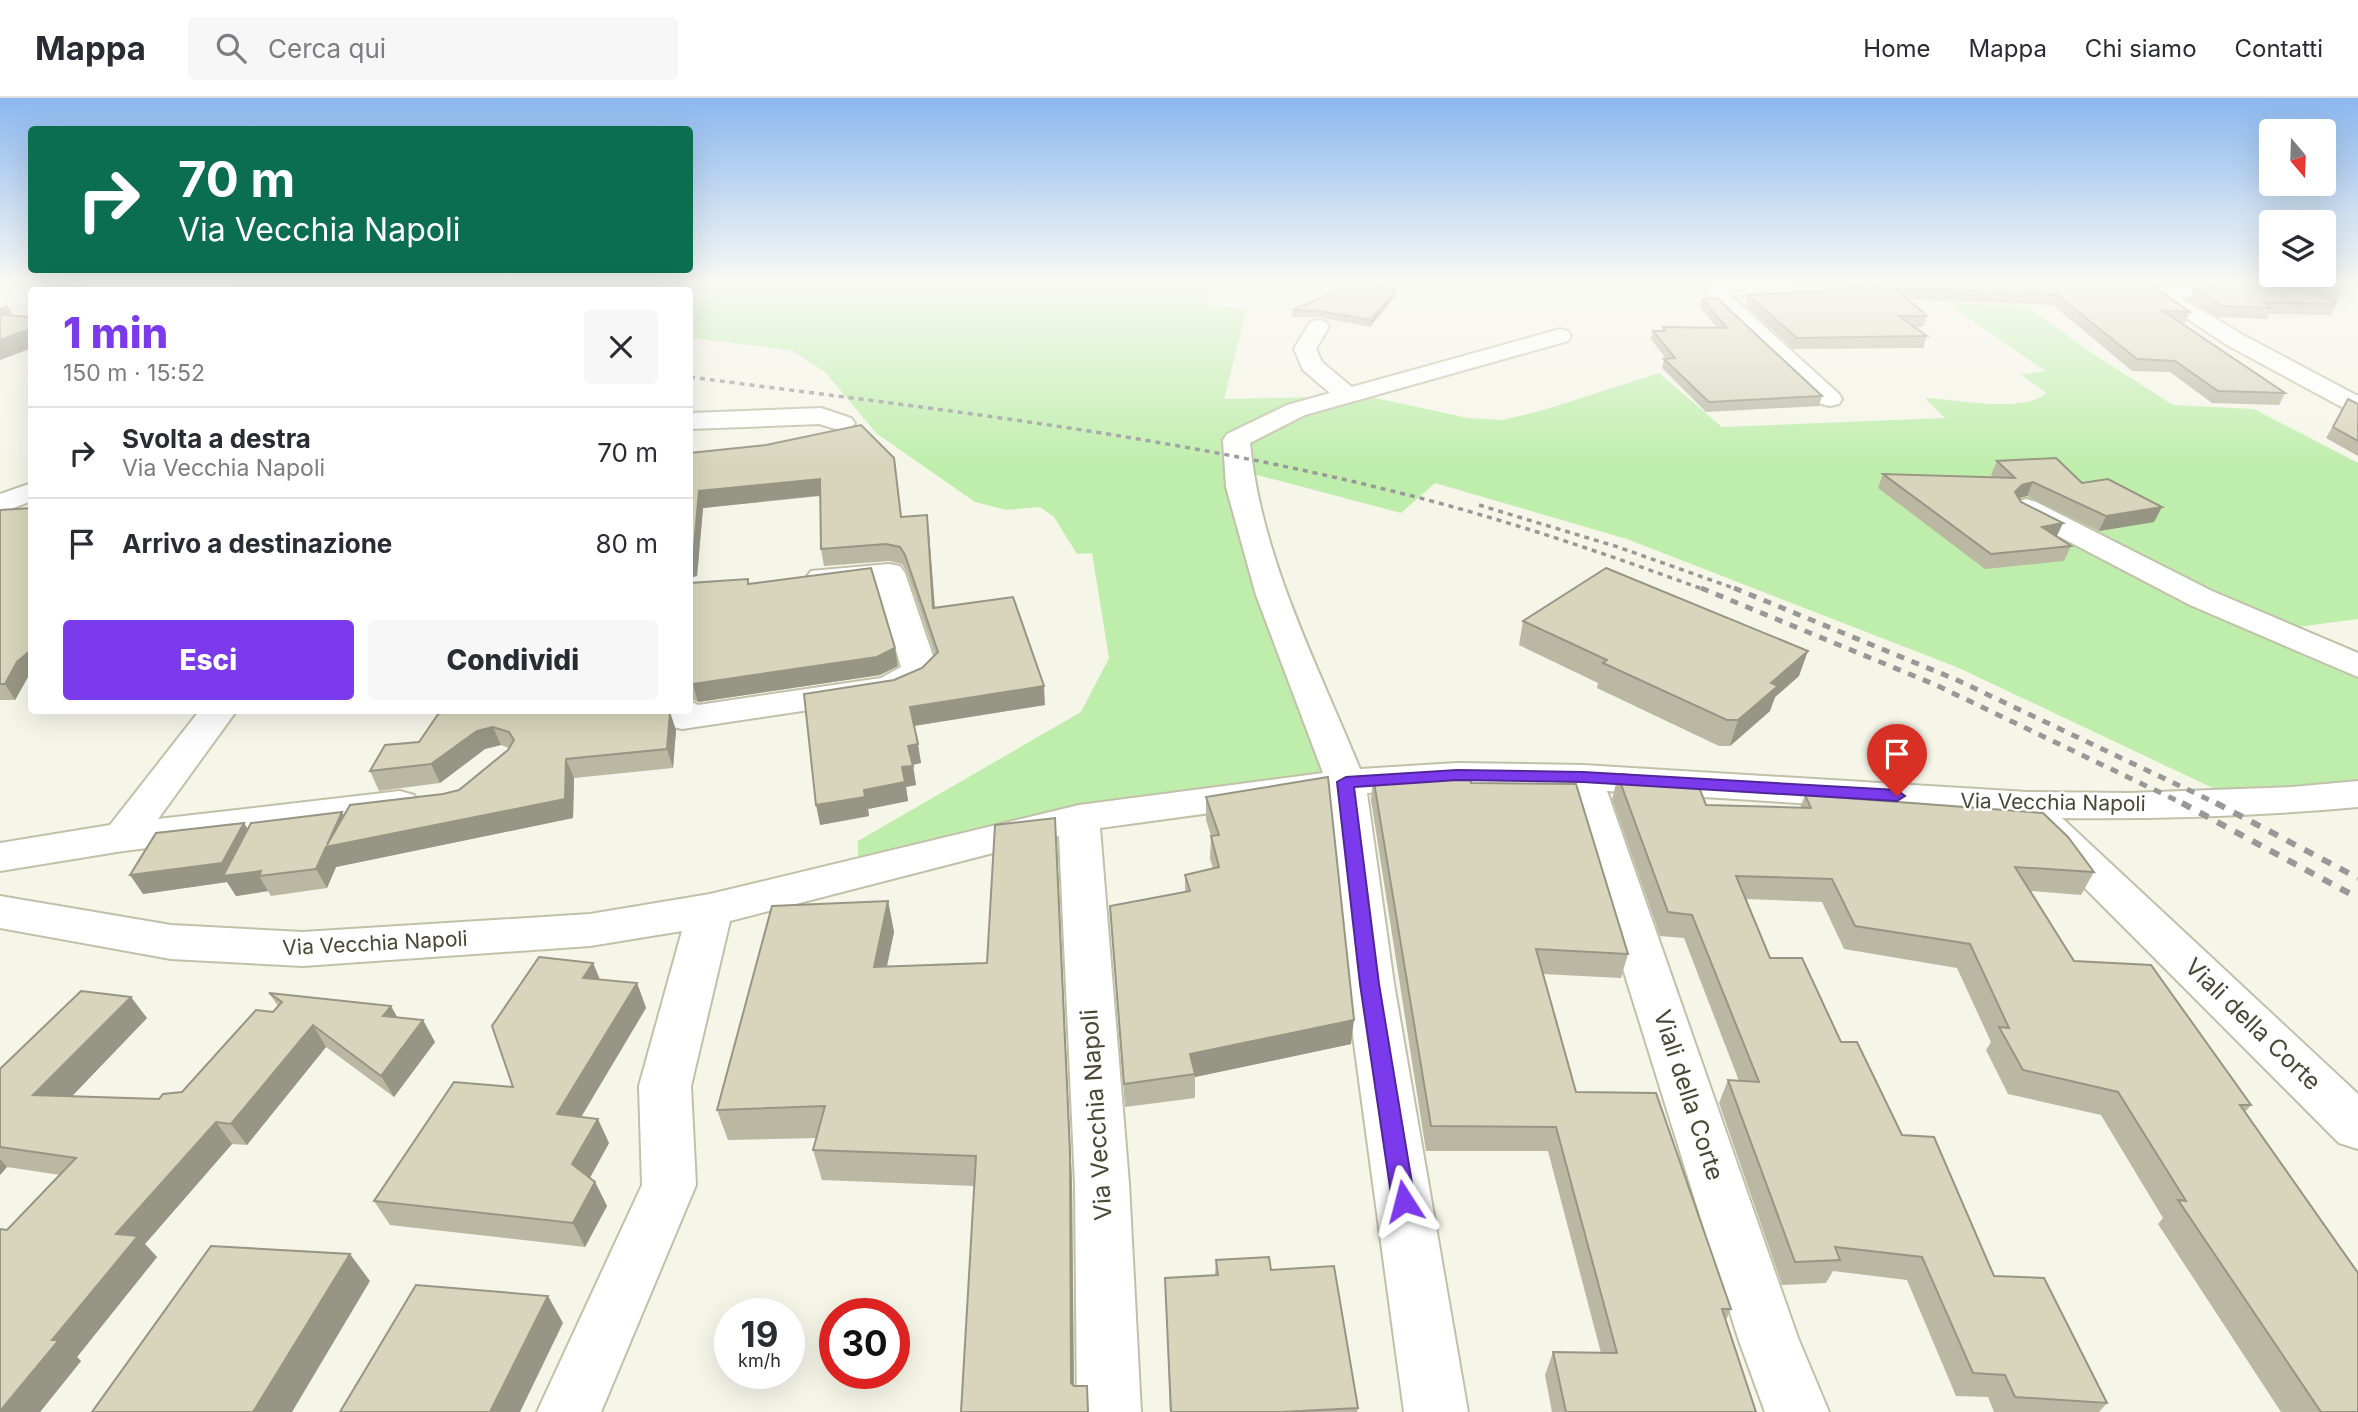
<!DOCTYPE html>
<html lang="it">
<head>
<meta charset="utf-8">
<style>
	:root { --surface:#fff; --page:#f7f7f7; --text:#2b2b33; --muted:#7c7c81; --line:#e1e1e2; --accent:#7c3aed }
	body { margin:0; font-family:Inter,sans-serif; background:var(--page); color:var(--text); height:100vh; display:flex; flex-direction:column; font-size:26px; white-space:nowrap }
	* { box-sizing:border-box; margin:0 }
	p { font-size:23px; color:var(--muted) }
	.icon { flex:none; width:38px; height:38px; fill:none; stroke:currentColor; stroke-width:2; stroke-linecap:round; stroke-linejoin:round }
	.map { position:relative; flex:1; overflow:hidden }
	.details { position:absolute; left:28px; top:189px; width:665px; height:427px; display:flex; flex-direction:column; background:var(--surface); border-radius:7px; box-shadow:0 7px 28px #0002 }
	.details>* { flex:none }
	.top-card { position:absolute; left:28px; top:28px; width:665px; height:147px; border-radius:7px; box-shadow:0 7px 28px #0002; background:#0b6e4f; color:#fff; overflow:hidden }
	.needle { width:46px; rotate:161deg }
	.fabs { position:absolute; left:2259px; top:21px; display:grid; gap:14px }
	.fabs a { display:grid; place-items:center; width:77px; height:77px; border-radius:7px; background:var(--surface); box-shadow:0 7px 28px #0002; font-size:35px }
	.speed { position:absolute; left:714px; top:1200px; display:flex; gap:14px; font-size:35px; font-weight:700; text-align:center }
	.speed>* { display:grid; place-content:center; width:91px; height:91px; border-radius:50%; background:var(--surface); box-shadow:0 7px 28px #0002; line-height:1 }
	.speed small { font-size:18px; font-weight:400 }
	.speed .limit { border:10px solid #d22; background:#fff; color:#111 }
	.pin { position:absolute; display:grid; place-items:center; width:60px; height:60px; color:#fff; margin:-72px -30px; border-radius:50% 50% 50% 0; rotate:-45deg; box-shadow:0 0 7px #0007 }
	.pin .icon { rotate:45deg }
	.me { position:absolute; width:77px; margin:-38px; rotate:351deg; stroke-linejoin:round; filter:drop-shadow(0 0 5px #0008) }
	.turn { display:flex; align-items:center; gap:24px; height:147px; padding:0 35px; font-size:32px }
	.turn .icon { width:91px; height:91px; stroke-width:2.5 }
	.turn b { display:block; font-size:49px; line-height:60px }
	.round { display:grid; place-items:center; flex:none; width:74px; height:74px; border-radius:7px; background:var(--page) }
	.head { display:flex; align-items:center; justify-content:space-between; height:119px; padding:0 35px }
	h1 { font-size:42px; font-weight:800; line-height:52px; color:var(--accent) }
	.action { display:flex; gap:14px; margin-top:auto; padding:14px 35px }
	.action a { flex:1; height:80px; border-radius:7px; background:var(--accent); color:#fff; font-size:28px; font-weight:800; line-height:80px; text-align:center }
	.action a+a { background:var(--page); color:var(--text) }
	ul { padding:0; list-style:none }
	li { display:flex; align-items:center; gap:21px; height:91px; padding:0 35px; border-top:2px solid var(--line) }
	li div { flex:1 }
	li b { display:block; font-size:26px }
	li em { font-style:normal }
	header { display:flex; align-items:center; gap:42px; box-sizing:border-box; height:98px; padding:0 35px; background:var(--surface); border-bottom:2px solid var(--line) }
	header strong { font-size:33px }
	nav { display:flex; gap:38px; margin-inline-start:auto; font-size:24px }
	.search { width:490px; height:63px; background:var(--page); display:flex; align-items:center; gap:18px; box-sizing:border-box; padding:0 24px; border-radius:7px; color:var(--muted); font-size:26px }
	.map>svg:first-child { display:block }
</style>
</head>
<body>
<header>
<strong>Mappa</strong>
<div class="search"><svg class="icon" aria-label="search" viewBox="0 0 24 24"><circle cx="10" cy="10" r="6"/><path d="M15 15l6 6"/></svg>Cerca qui</div>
<nav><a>Home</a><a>Mappa</a><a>Chi siamo</a><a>Contatti</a></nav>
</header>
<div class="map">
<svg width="2358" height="1314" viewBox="0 0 2358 1314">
	<rect width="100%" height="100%" fill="#f5f5e8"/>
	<path fill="#bfeeac" d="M217,184h993l-2,24 39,2 -23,91 142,-3 102,22 35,2 44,-11 112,-36 63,54 223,-9 -20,-20c33,1 95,16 122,-5l-26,-18 24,-4 -98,-68 79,3 66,47 81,52 81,4 104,54v156l-98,13 98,45v105l-141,8 -258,-122 -332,-129 -192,-56 -34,30 -174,-46 97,296 -2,12 -301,49 -163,34v-17l223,-129 28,-54 -17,-105 -15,1 -23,-37 -14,-10 -34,3 -31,-8 -99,-69 -51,-61 -34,-22 -101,-12v-48h-401z"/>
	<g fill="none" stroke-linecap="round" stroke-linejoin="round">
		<defs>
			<g id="minor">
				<path d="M1714,184l99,2 96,-2c-16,21 -149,14 -179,13l109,99 3,5 -3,5 -9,2 -9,-2 -113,-107 -3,-4z"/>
				<polygon points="2215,184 2253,184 2255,187 2252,191 2245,193 2181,200 2243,237 2358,298 2358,316 2349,313 2227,247 2150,196 2153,192 2160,190"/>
				<path d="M1318,222l8,2 3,5 -13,22 6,13 30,25 208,-58 8,2 3,5 -3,5 -263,74 -55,28c11,114 67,221 110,326l97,-6 126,2 444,27 102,1 163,-6 66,-6v26c-98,9 -197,12 -296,11l296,276v55l-19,-6 -303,-304 -6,-10 6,-10 5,-1 -434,-27 191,547 31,74h-64l-27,-74 -171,-549 -110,-2 -90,6 27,191 74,428h-64l-58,-428 -18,-187 -228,31 29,356 12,228h-64l-2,-228 -16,-348 -329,85 -39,165 5,99 -95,227h-64l105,-227 -3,-99 43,-155 -92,15 -287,20 -132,-7 -171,-31v-32l171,29 132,7 287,-18 120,-20 369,-89 244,-32 -67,-178 -30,-108 -3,-47 4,-6 60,-29 43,-12 -27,-23 -9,-21 16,-27z"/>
				<polygon points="821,310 851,320 855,325 851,330 842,333 819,326 690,331 690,315"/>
				<polygon points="32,385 32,403 0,415 0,396"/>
				<polygon points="2026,401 2036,404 2212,493 2358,555 2358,579 2190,507 2016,416 2011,410 2016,404"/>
				<path d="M889,466l11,2 5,7 33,98c-10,14 -31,23 -48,27l-208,31 -13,-3 -6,-8 2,-8h25v-9l8,4 183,-27 20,-11 -25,-84 -54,5 -11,-3 -5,-7 5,-7z"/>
				<polygon points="200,612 237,612 158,721 400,693 414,697 420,706 414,715 400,719 123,753 0,773 0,745 110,727"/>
			</g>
		</defs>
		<use href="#minor" stroke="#c2c0a9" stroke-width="4"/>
		<use href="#minor" fill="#fff" fill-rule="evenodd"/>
		<g stroke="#989898" stroke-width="3.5" stroke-dasharray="5 5" stroke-linecap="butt">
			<polyline points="32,184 97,192"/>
			<polyline points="0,186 41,192"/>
			<path d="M690,279c234,31 469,56 698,113 108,26 213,62 317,100"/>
			<polyline points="1479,407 1618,449 1739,492"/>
		</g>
		<g stroke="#989898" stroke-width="5" stroke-dasharray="8 8" stroke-linecap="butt">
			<polyline points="1701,490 1936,587 2186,707"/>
			<polyline points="1734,490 1957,582 2220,707"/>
		</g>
		<g stroke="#989898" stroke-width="6" stroke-dasharray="10 10" stroke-linecap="butt">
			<polyline points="2182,705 2358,800"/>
			<polyline points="2216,705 2358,780"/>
		</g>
	</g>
	<g fill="#bab7a2">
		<polygon points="1882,187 2160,187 2156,190 2190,214 2185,225 2180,224 2285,295 2279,307 2212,305 2170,274 2132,273 2053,207 1908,201 1927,218 1923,229 1914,229 1927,238 1923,250 1793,251 1745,207 1748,197 1827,193 1827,191"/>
		<polygon points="2194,191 2342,195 2331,217 2270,216 2267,221 2217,219 2189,202"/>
		<polygon points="1395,198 1370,229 1319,219 1292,219 1293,212"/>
		<polygon points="1702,201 1822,298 1819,308 1706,314 1662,270 1664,261 1666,261 1651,241 1653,233 1662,233 1663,229 1717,230 1700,209"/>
		<polygon points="2348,301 2358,306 2358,358 2326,340"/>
		<polygon points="690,355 901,419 929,434 935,510 1045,607 914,628 921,665 913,667 916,687 906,689 908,703 868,711 869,718 820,727 894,582 922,570 935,557 907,474 902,466 889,463 824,468 821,451 821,398 703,410 697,478"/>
		<polygon points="1997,363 2082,385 2162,409 2154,424 2099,433 2027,398 2019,400 2021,404 2057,439 2071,448 2064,463 1985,471 1878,390 1883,376 1993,379 1991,377"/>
		<polygon points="0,412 28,579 15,602 0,602"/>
		<polygon points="748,481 749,485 898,568 880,577 698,604 690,600 690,485"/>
		<polygon points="1523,523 1799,578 1775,599 1770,613 1730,648 1719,648 1597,590 1598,585 1519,547"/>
		<polygon points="441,612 676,632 673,670 574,680 573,720 336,769 327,790 271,798 268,793 236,798 227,784 143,796 244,725 248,731 344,718 443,696 459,692 508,652 509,650 501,647 485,651 440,685 379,693 370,673 419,644"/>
		<polygon points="1373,678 1455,681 1471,685 1628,856 1621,880 1543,876 1576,994 1731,1211 1726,1222 1756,1314 1552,1314 1545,1277 1553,1254 1601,1255 1548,1053 1426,1053 1371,702"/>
		<polygon points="1618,678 1673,681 1671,687 1706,707 1800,710 1805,697 2094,774 2081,797 2031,793 2074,863 2251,1007 2245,1014 2358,1314 2281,1314 2158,1126 2163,1120 2101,1017 2008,996 1986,952 1991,944 1957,870 1844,851 1822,804 1746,801 1770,860 1841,944 1902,1037 1994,1178 2107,1305 2099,1314 1994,1314 1988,1299 1956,1298 1907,1182 1833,1173 1826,1185 1782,1187 1719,1005 1728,982 1739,983 1684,840 1660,838 1612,701"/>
		<polygon points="1206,699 1351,946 1195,979 1195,1000 1125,1009 1110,808 1185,794 1185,777 1213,770 1210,761 1211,738 1206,722"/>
		<polygon points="1057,750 1072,1086 1074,1288 961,1314 974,1088 822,1082 813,1052 816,1040 728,1042 717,1012 888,803 894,834 887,869 987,865"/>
		<polygon points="593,865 600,882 637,885 646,910 581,1019 609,1045 590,1080 595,1084 607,1108 585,1149 390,1127 374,1103 513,989"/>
		<polygon points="269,895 398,920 435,944 394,999 326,949 247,1047 232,1046 145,1146 157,1159 77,1259 81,1263 40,1314 0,1314 7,1132 60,1077 7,1069 0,1077 0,971 147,920 72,998 159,1001 182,994 273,914 278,908"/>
		<polygon points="1216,1162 1271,1172 1358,1310 1357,1314 1170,1314 1165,1180 1215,1177"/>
	</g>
	<g fill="#979584">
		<polygon points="2153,184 2189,184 2160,187 2148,194"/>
		<polygon points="1396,192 1395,198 1370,229 1371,222"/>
		<polygon points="7,207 16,222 0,228 0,210"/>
		<polygon points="32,230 32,250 0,262 0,242"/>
		<polygon points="820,381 823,397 703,410 697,478 690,480 690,462 699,393"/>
		<polygon points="2033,384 2027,398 2015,401 2015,394 2022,387"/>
		<polygon points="2162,409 2154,424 2099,433 2106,418"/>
		<polygon points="927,417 929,434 936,528 933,510"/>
		<polygon points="2063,425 2056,440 2042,429"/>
		<polygon points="895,550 898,568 880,577 698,604 693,586"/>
		<polygon points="32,551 32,576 28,579 15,602 5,586 17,564"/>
		<polygon points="1808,553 1799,578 1775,599 1770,613 1730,648 1738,622 1771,585"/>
		<polygon points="1044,588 1045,607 913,628 910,609"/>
		<polygon points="670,614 676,632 673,670 667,651"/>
		<polygon points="493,629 501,647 485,651 440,685 431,666 477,633"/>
		<polygon points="918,646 921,665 911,667 908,648"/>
		<polygon points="566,661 574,680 573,720 336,769 327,790 316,771 342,714 352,733"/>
		<polygon points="913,668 916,687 906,689 908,703 868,711 869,718 820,727 816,707 864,692 902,669"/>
		<polygon points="1055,720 1057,750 1072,1086 1074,1314 1071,1285"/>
		<polygon points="244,725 255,743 261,773 259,778 268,793 236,798 227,784 143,796 130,777"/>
		<polygon points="888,803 894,834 880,900 874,869"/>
		<polygon points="593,865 603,889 583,880"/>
		<polygon points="637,885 646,910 568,1041 557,1016"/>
		<polygon points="131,899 147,920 52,1019 33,997"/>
		<polygon points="391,908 403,929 383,918"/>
		<polygon points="423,922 435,944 394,999 381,978"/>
		<polygon points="1354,922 1351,946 1195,979 1190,956"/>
		<polygon points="313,927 326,949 247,1047 231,1026"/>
		<polygon points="598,1021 609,1045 584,1090 572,1066"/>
		<polygon points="216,1024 232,1046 145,1146 157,1159 77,1259 81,1263 40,1314 0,1314 52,1242 116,1136"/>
		<polygon points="0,1061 7,1069 0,1077"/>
		<polygon points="595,1084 607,1108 585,1149 573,1125"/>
		<polygon points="350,1156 370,1183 292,1314 253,1314"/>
		<polygon points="548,1198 563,1225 520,1314 490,1314"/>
	</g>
	<g fill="#d8d5bc" stroke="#979584" stroke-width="2">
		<polygon points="1356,184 1365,184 1396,192 1371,222 1319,213 1293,212"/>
		<polygon points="1897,184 2153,184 2153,188 2190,214 2163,213 2285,295 2218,293 2175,263 2137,261 2057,197 1895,190 1927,218 1899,218 1927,238 1797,240 1748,197 1831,193 1827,191 1882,187"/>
		<polygon points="2257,184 2319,184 2342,195 2316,195 2337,206 2264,205 2273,210 2223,208 2194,191"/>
		<polygon points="1717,200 1822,298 1709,304 1664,261 1675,260 1653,233 1665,233 1663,229 1727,230 1702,201"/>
		<polygon points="0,217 32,219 32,230 0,242"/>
		<polygon points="2348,301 2358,306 2358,343 2333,329"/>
		<polygon points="861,327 894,360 901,419 927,417 933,510 1013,499 1044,588 910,609 918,646 908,648 913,668 902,669 905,684 864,692 865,699 816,707 804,596 894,582 922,570 938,554 905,457 900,449 886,446 821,451 820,381 699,393 693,461 690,462 690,355 766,347"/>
		<polygon points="2056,360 2082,385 2108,381 2162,409 2106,418 2033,384 2022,387 2015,394 2021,404 2063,425 2042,429 2071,448 1991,456 1883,376 2015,380 1997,363"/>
		<polygon points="32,410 32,551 17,564 5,586 0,586 0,412"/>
		<polygon points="871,470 895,550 877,559 693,586 690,584 690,485 748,481 748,486"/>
		<polygon points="1606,470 1808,553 1771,585 1778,588 1738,622 1727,622 1603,565 1607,562 1523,523"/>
		<polygon points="441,612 667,612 670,614 667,651 566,661 565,701 326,749 316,771 259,778 261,773 223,778 251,725 342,714 327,747 350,707 443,696 459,692 508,652 514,642 509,634 493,629 477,633 431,666 370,673 385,647 419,644"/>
		<polygon points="1620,676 1673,681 1666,686 1699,689 1706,707 1811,710 1805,697 2043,715 2068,739 2094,774 2015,769 2074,863 2151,867 2251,1007 2240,1007 2358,1175 2358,1314 2321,1314 2178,1102 2186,1103 2118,994 2023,972 1999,929 2009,930 1970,846 1855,828 1832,781 1736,778 1770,860 1802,860 1841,944 1857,944 1902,1037 1934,1039 1994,1178 2044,1180 2107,1305 2015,1299 2005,1277 1973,1275 1922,1159 1835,1149 1840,1162 1795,1164 1728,982 1759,984 1692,817 1668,814 1618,678"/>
		<polygon points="1453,677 1455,681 1470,681 1471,685 1576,686 1628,856 1536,851 1576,994 1656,995 1731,1211 1722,1211 1756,1314 1566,1314 1553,1254 1617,1255 1556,1029 1431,1028 1373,678"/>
		<polygon points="1328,679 1354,922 1190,956 1195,976 1124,986 1110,808 1190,793 1185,777 1219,769 1211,738 1219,737 1206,699"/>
		<polygon points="1055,720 1070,1055 1071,1285 1074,1288 1087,1288 1088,1314 961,1314 976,1058 813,1052 825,1008 717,1012 772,808 888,803 874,869 987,865 995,727"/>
		<polygon points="244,725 222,765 130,777 156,735"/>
		<polygon points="539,859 593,865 583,880 637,885 557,1016 598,1021 572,1066 595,1084 573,1125 374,1103 454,984 513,989 492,928"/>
		<polygon points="81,893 131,899 33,997 159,1001 163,996 182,994 256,912 273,914 282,904 269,895 391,908 383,918 423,922 381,978 313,927 231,1026 216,1024 116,1136 138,1138 52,1242 59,1242 0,1313 0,1131 7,1132 76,1060 0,1049 0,971"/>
		<polygon points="211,1148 350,1156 253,1314 92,1314"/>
		<polygon points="1269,1159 1271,1172 1334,1168 1358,1310 1281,1314 1171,1314 1165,1180 1218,1177 1216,1162"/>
		<polygon points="416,1187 548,1198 490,1314 340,1314"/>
	</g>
	<linearGradient id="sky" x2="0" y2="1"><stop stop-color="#8ab7ee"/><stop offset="0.5" stop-color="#fafaf5"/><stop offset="1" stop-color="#fafaf5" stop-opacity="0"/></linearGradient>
	<rect width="2358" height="368" fill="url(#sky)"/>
	<polygon fill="#7c3aed" stroke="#51269a" stroke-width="2" points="1457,672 1583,674 1897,692 1905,698 1897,703 1583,684 1457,682 1354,689 1379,886 1415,1103 1412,1110 1404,1113 1396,1110 1392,1103 1360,886 1337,684 1346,679"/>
	<g text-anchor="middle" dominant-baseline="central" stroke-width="5" stroke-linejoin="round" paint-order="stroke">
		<g font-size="21" fill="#4a4735" stroke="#fff">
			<text transform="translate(2053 704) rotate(1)">Via Vecchia Napoli</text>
			<text transform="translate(375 845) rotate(-3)">Via Vecchia Napoli</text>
		</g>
		<g font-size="24" fill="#4a4735" stroke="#fff">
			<text transform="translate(2253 926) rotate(44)">Viali della Corte</text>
			<text transform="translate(1689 997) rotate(72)">Viali della Corte</text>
			<text transform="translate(1096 1017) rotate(-94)">Via Vecchia Napoli</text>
		</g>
	</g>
</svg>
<div class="fabs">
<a><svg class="needle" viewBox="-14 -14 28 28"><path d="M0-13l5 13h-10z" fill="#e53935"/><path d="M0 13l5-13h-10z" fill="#7c7c81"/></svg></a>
<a><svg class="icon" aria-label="layers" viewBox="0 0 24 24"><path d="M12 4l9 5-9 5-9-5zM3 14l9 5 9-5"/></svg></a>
</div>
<div class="speed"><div>19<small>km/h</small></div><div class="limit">30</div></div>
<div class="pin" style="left:1897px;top:698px;background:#d93025"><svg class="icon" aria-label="arrive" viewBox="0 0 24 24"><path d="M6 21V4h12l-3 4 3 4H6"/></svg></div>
<svg class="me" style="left:1404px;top:1103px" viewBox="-20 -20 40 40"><path d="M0-17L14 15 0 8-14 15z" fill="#7c3aed" stroke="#fff" stroke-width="4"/></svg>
<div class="top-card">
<div class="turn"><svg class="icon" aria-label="right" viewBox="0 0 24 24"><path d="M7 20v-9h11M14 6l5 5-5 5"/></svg><div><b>70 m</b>Via Vecchia Napoli</div></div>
</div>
<section class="details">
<div class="head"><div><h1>1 min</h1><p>150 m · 15:52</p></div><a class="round"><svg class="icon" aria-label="close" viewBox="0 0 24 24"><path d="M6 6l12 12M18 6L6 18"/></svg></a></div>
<ul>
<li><svg class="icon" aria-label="right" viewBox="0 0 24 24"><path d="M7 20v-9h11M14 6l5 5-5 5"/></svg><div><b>Svolta a destra</b><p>Via Vecchia Napoli</p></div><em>70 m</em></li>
<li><svg class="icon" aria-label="arrive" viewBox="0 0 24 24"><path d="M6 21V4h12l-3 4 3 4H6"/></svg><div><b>Arrivo a destinazione</b></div><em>80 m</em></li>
</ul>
<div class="action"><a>Esci</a><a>Condividi</a></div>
</section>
</div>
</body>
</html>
